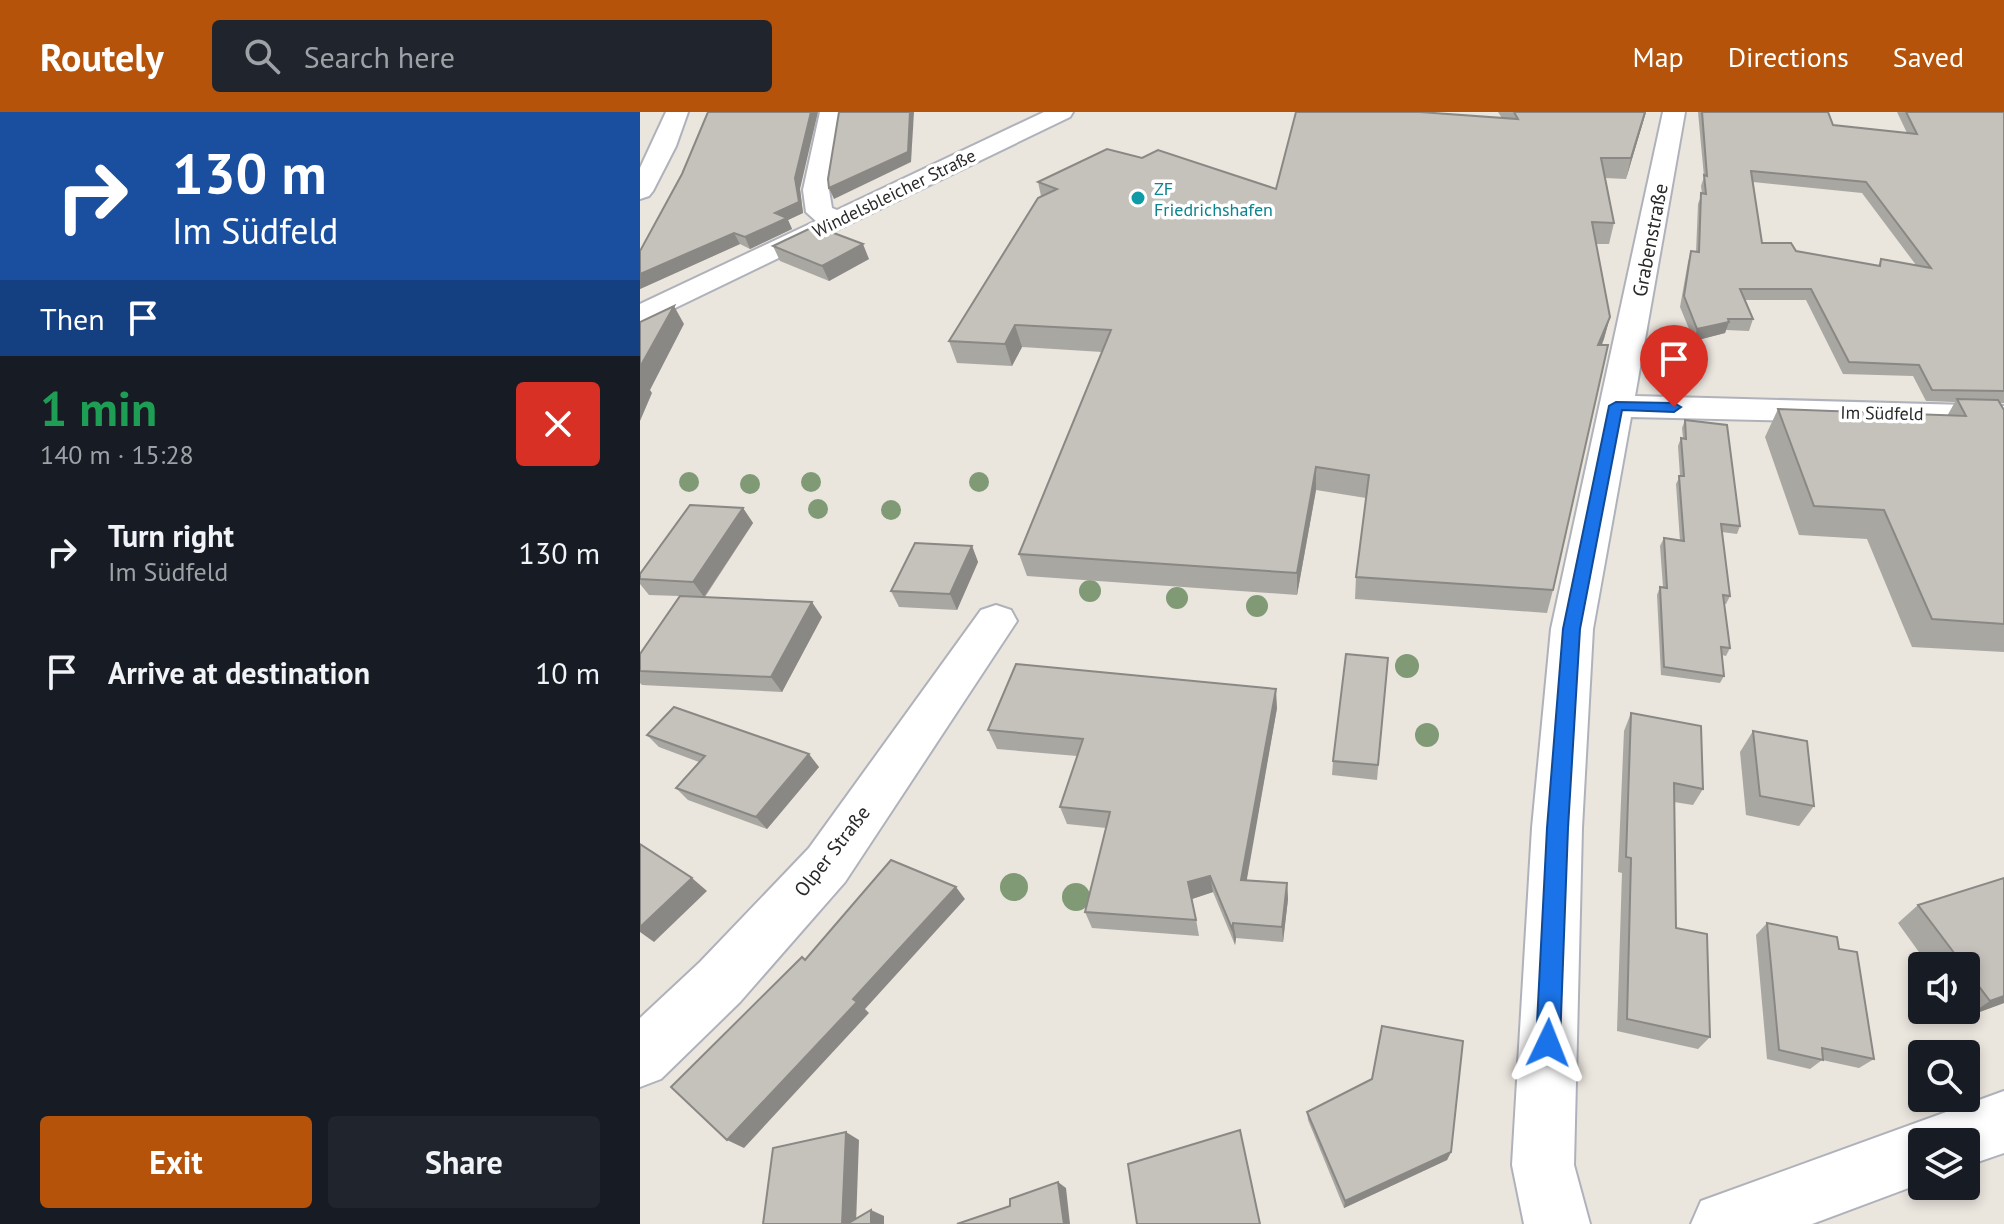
<!DOCTYPE html>
<html lang="en">
<head>
<meta charset="utf-8">
<style>
	:root { --surface:#171b24; --page:#20242c; --text:#f1f3f6; --muted:#9ea1a6; --accent:#b45309 }
	body { margin:0; font-family:"PT Sans",sans-serif; background:var(--page); color:var(--text); height:100vh; display:flex; flex-direction:column; font-size:30px; white-space:nowrap }
	* { box-sizing:border-box; margin:0 }
	p { font-size:26px; color:var(--muted) }
	.icon { flex:none; width:44px; height:44px; fill:none; stroke:currentColor; stroke-width:2; stroke-linecap:round; stroke-linejoin:round }
	.map { position:relative; flex:1; overflow:hidden }
	.sheet { display:flex; flex-direction:column; background:var(--surface); width:640px }
	.sheet>* { flex:none }
	.guide { background:#1a4fa0; color:#fff; overflow:hidden }
	.tools { position:absolute; left:1268px; top:840px; display:grid; gap:16px }
	.tools a { display:grid; place-items:center; width:72px; height:72px; border-radius:8px; background:var(--surface); box-shadow:0 4px 12px #0003; font-size:40px }
	.pin { position:absolute; display:grid; place-items:center; width:68px; height:68px; color:#fff; margin:-82px -34px; border-radius:50% 50% 50% 0; rotate:-45deg; box-shadow:0 0 8px #0007 }
	.pin .icon { rotate:45deg }
	.me { position:absolute; width:88px; margin:-44px; rotate:2deg; stroke-linejoin:round; filter:drop-shadow(0 0 6px #0008) }
	.turn { display:flex; align-items:center; gap:28px; height:168px; padding:0 40px; font-size:36px }
	.turn .icon { width:104px; height:104px; stroke-width:2.5 }
	.turn b { display:block; font-size:56px; line-height:68px }
	.then { display:flex; align-items:center; height:76px; padding:0 40px; background:#0003; gap:16px; font-size:30px }
	.round { display:grid; place-items:center; flex:none; width:84px; height:84px; border-radius:8px; background:var(--page) }
	.summary { display:flex; align-items:center; justify-content:space-between; height:136px; padding:0 40px }
	h1 { font-size:48px; font-weight:800; line-height:60px; color:#1e9e55 }
	.button { display:flex; gap:16px; margin-top:auto; padding:16px 40px }
	.button a { flex:1; height:92px; border-radius:8px; background:var(--accent); color:#fff; font-size:32px; font-weight:800; line-height:92px; text-align:center }
	.button a+a { background:var(--page); color:var(--text) }
	ul { padding:0; list-style:none }
	li { display:flex; align-items:center; gap:24px; height:120px; padding:0 40px }
	li div { flex:1 }
	li b { display:block; font-size:30px }
	li em { font-style:normal }
	header { display:flex; align-items:center; gap:48px; box-sizing:border-box; height:112px; padding:0 40px; background:var(--accent); color:#fff }
	header strong { font-size:38px }
	nav { display:flex; gap:44px; margin-inline-start:auto; font-size:28px }
	.search { width:560px; height:72px; background:var(--page); display:flex; align-items:center; gap:20px; box-sizing:border-box; padding:0 28px; border-radius:8px; color:var(--muted); font-size:30px }
	main { display:flex; flex:1; min-height:0 }
	.map>svg:first-child { display:block }
</style>
</head>
<body>
<header>
<strong>Routely</strong>
<div class="search"><svg class="icon" aria-label="search" viewBox="0 0 24 24"><circle cx="10" cy="10" r="6"/><path d="M15 15l6 6"/></svg>Search here</div>
<nav><a>Map</a><a>Directions</a><a>Saved</a></nav>
</header>
<main>
<section class="sheet">
<div class="guide">
<div class="turn"><svg class="icon" aria-label="right" viewBox="0 0 24 24"><path d="M7 20v-9h11M14 6l5 5-5 5"/></svg><div><b>130 m</b>Im Südfeld</div></div>
<div class="then">Then<svg class="icon" aria-label="arrive" viewBox="0 0 24 24"><path d="M6 21V4h12l-3 4 3 4H6"/></svg></div>
</div>
<div class="summary"><div><h1>1 min</h1><p>140 m · 15:28</p></div><a class="round" style="background:#d93025;color:#fff"><svg class="icon" aria-label="close" viewBox="0 0 24 24"><path d="M6 6l12 12M18 6L6 18"/></svg></a></div>
<ul>
<li><svg class="icon" aria-label="right" viewBox="0 0 24 24"><path d="M7 20v-9h11M14 6l5 5-5 5"/></svg><div><b>Turn right</b><p>Im Südfeld</p></div><em>130 m</em></li>
<li><svg class="icon" aria-label="arrive" viewBox="0 0 24 24"><path d="M6 21V4h12l-3 4 3 4H6"/></svg><div><b>Arrive at destination</b></div><em>10 m</em></li>
</ul>
<div class="button"><a>Exit</a><a>Share</a></div>
</section>
<div class="map">
<svg width="1364" height="1112" viewBox="0 0 1364 1112">
	<rect width="100%" height="100%" fill="#eae5dd"/>
	<g fill="none" stroke-linecap="round" stroke-linejoin="round">
		<defs>
			<g id="minor">
				<polygon points="26,0 48,0 36,34 13,79 9,84 0,87 0,56"/>
				<polygon points="180,0 202,0 189,78 192,96 197,98 404,0 433,0 430,5 0,213 0,192 176,109 166,100 163,78"/>
				<polygon points="1023,0 1045,0 995,284 1364,294 1364,314 991,305 953,517 942,716 934,1053 950,1112 884,1112 872,1053 892,716 911,517"/>
				<polygon points="356,493 371,498 377,509 205,770 100,890 21,967 0,975 0,906 60,850 169,736 341,498"/>
				<polygon points="1364,979 1364,1041 1326,1054 1326,1030 1282,1030 1282,1071 1172,1112 1051,1112 1061,1089"/>
			</g>
		</defs>
		<use href="#minor" stroke="#b0b2bb" stroke-width="4"/>
		<use href="#minor" fill="#fff" fill-rule="evenodd"/>
	</g>
	<g fill="#809a76">
		<circle cx="49" cy="370" r="10"/>
		<circle cx="171" cy="370" r="10"/>
		<circle cx="339" cy="370" r="10"/>
		<circle cx="110" cy="372" r="10"/>
		<circle cx="178" cy="397" r="10"/>
		<circle cx="251" cy="398" r="10"/>
		<circle cx="450" cy="479" r="11"/>
		<circle cx="537" cy="486" r="11"/>
		<circle cx="617" cy="494" r="11"/>
		<circle cx="767" cy="554" r="12"/>
		<circle cx="787" cy="623" r="12"/>
		<circle cx="374" cy="775" r="14"/>
		<circle cx="436" cy="785" r="14"/>
	</g>
	<g fill="#a9a7a2" fill-rule="evenodd">
		<polygon points="858,0 1006,0 986,67 965,66 974,111 969,132 956,132 970,205 962,233 913,478 907,501 715,487 716,465 726,386 676,378 657,483 387,464 379,442 462,240 382,235 372,254 317,251 309,229 401,84 398,70 502,46 636,77 862,6"/>
		<path d="M1058,0h130l5,13 74,8 -10,-21h107v291h-4l4,7v242l-92,-5 -45,-108 -68,-4 -34,-98 13,-28 169,7 8,-14 -29,-1 -13,-25 -70,-2 -37,-74h-61l8,19 -4,12 -23,-1 -1,3 -31,8 -14,-34 8,-45 3,-11 5,1 2,-48 4,-10 -1,-8 3,-9zM1113,70l109,11 54,72 -35,-6 -3,7 -82,-15 -34,-8z"/>
		<polygon points="160,77 163,101 148,108 152,117 110,137 100,132 0,177 0,139"/>
		<polygon points="133,134 229,147 189,169 140,149"/>
		<polygon points="1045,308 1100,414 1097,422 1082,420 1090,484 1086,492 1084,492 1090,536 1086,544 1082,543 1084,564 1080,571 1021,563 1017,483 1020,475 1023,475 1020,434 1024,426 1040,429 1036,372 1040,364 1038,334 1041,326 1043,326 1042,316"/>
		<polygon points="103,396 113,411 65,485 182,505 142,580 2,573 0,571 0,542 39,484 9,483 0,472 0,462"/>
		<polygon points="332,434 338,450 317,498 259,495 251,479"/>
		<polygon points="748,546 737,668 692,663 693,649"/>
		<polygon points="637,596 606,768 647,771 648,787 643,830 596,826 595,833 573,780 552,787 559,824 452,816 445,800 466,716 427,712 420,695 437,644 357,637 348,618"/>
		<polygon points="991,601 1063,677 1053,693 1034,690 1036,816 1070,925 1058,937 977,919 982,761 978,760 984,619"/>
		<polygon points="1113,619 1174,694 1159,714 1106,703 1100,640"/>
		<polygon points="7,623 179,655 127,717 48,688 36,676 59,650 19,635"/>
		<polygon points="1278,793 1364,891 1326,905 1321,898 1326,898 1326,854 1289,854 1258,811"/>
		<polygon points="1127,811 1199,837 1234,947 1219,956 1182,948 1170,957 1127,947 1116,823"/>
		<polygon points="667,1000 811,1040 807,1048 704,1096 668,1008"/>
	</g>
	<g fill="#8a8884">
		<polygon points="171,0 178,0 160,77 163,101 148,108 152,117 110,137 105,125 135,101 155,66"/>
		<polygon points="270,0 274,0 271,50 194,87 189,76"/>
		<polygon points="1005,0 1006,0 986,67 991,46"/>
		<polygon points="94,121 100,132 0,177 0,162"/>
		<polygon points="223,132 229,147 189,169 182,154"/>
		<polygon points="34,194 44,212 10,278 12,281 0,309 0,255"/>
		<polygon points="970,205 964,227 952,255 958,233"/>
		<polygon points="1089,210 1085,221 1054,229 1057,217"/>
		<polygon points="375,213 382,235 372,254 365,232"/>
		<polygon points="676,355 676,378 657,483 657,461"/>
		<polygon points="103,396 113,411 64,485 53,470"/>
		<polygon points="332,434 338,450 317,498 310,482"/>
		<polygon points="172,490 182,505 142,580 131,565"/>
		<polygon points="636,577 637,596 604,784 601,768"/>
		<polygon points="169,642 179,655 127,717 116,705"/>
		<polygon points="570,764 573,780 552,787 559,824 548,770"/>
		<polygon points="52,766 67,779 14,830 0,820 0,815"/>
		<polygon points="647,771 648,787 643,830 642,815"/>
		<polygon points="316,775 325,787 225,897 229,901 104,1036 87,1028 213,887"/>
		<polygon points="593,811 596,826 595,833 592,817"/>
		<polygon points="1364,884 1364,891 1326,905 1350,889"/>
		<polygon points="206,1020 219,1028 216,1112 202,1112"/>
		<polygon points="811,1040 807,1048 704,1096 705,1089"/>
		<polygon points="418,1070 426,1076 430,1112 424,1112"/>
		<polygon points="231,1098 244,1104 244,1112 231,1112"/>
	</g>
	<g fill="#c5c2bc" stroke="#8a8884" stroke-width="2" fill-rule="evenodd">
		<polygon points="68,0 171,0 155,66 159,90 135,101 147,106 105,125 94,121 0,162 0,139 42,62"/>
		<polygon points="199,0 270,0 268,40 189,76 188,67"/>
		<polygon points="656,0 780,0 878,7 874,0 1005,0 991,46 961,46 974,111 952,110 970,205 958,233 968,233 913,478 716,465 729,363 676,355 657,461 379,442 471,218 375,213 365,232 309,229 398,86 417,77 398,70 467,37 502,46 518,38 636,77"/>
		<path d="M1062,0h126l5,13 84,9 -11,-22h98v279l-72,-1 -13,-25 -70,-3 -38,-73h-71l13,30h-25l1,3 -32,7 -13,-33 7,-45 8,1 2,-59 5,1 -2,-19 3,1zM1111,59l115,11 65,86 -50,-9 -1,7 -84,-15 -5,-8h-29z"/>
		<polygon points="175,114 223,132 182,154 133,134"/>
		<polygon points="34,194 0,255 0,210"/>
		<polygon points="1317,287 1358,288 1364,298 1364,512 1292,507 1244,398 1174,394 1138,297 1326,304"/>
		<polygon points="1045,308 1087,313 1100,414 1081,412 1090,484 1083,483 1090,536 1081,535 1084,564 1024,555 1020,475 1027,476 1024,426 1044,429 1039,364 1044,364 1041,326 1046,327"/>
		<polygon points="50,393 103,396 53,470 0,467 0,462"/>
		<polygon points="275,431 332,434 310,482 251,479"/>
		<polygon points="40,484 172,490 131,565 0,559 0,542"/>
		<polygon points="706,542 748,546 738,653 693,649"/>
		<polygon points="376,552 636,577 601,768 647,771 642,815 593,811 592,817 570,764 548,770 556,808 445,800 470,700 420,695 443,627 348,618"/>
		<polygon points="34,595 169,642 116,705 36,676 65,644 7,623"/>
		<polygon points="991,601 1061,614 1063,677 1034,671 1036,816 1067,822 1070,925 987,907 991,746 986,745"/>
		<polygon points="1113,619 1167,629 1174,694 1120,684"/>
		<polygon points="0,732 52,766 0,815"/>
		<polygon points="251,748 316,775 213,887 217,890 87,1028 31,975 162,845 165,848"/>
		<polygon points="1364,766 1364,884 1350,889 1326,857 1326,854 1324,854 1278,793"/>
		<polygon points="1127,811 1197,825 1199,837 1217,840 1234,947 1182,936 1183,948 1139,938"/>
		<polygon points="742,914 823,929 811,1040 705,1089 667,1000 732,967"/>
		<polygon points="600,1018 620,1112 497,1112 488,1052"/>
		<polygon points="206,1020 202,1112 123,1112 133,1036"/>
		<polygon points="418,1070 424,1112 317,1112 370,1094 370,1087"/>
		<polygon points="231,1098 231,1112 207,1112"/>
	</g>
	<polygon fill="#1a73e8" stroke="#114b97" stroke-width="2" points="976,290 1034,291 1041,295 1034,300 982,298 940,517 928,716 920,931 917,939 908,943 900,939 896,931 907,716 923,517 969,294"/>
	<circle fill="#0f9aa8" stroke="#fff" stroke-width="3" cx="498" cy="86" r="8"/>
	<g text-anchor="middle" dominant-baseline="central" stroke-width="7" stroke-linejoin="round" paint-order="stroke">
		<g font-size="18" fill="#0d838f" stroke="#fff" text-anchor="start">
			<text x="514" y="76">ZF<tspan x="514" dy="21">Friedrichshafen</tspan></text>
		</g>
		<g font-size="18" fill="#292929" stroke="#fff">
			<text transform="translate(254 81) rotate(-26)">Windelsbleicher Straße</text>
			<text transform="translate(1242 301) rotate(1)">Im Südfeld</text>
		</g>
		<g font-size="20" fill="#292929" stroke="#fff">
			<text transform="translate(1010 128) rotate(-79)">Grabenstraße</text>
			<text transform="translate(192 739) rotate(-52)">Olper Straße</text>
		</g>
	</g>
</svg>
<div class="tools">
<a><svg class="icon" aria-label="sound" viewBox="0 0 24 24"><path d="M4 9h4l5-4v14l-5-4H4zM17 9q2 3 0 6"/></svg></a>
<a><svg class="icon" aria-label="search" viewBox="0 0 24 24"><circle cx="10" cy="10" r="6"/><path d="M15 15l6 6"/></svg></a>
<a><svg class="icon" aria-label="layers" viewBox="0 0 24 24"><path d="M12 4l9 5-9 5-9-5zM3 14l9 5 9-5"/></svg></a>
</div>
<div class="pin" style="left:1034px;top:295px;background:#d93025"><svg class="icon" aria-label="arrive" viewBox="0 0 24 24"><path d="M6 21V4h12l-3 4 3 4H6"/></svg></div>
<svg class="me" style="left:908px;top:931px" viewBox="-20 -20 40 40"><path d="M0-17L14 15 0 8-14 15z" fill="#1a73e8" stroke="#fff" stroke-width="4"/></svg>
</div>
</main>
</body>
</html>
